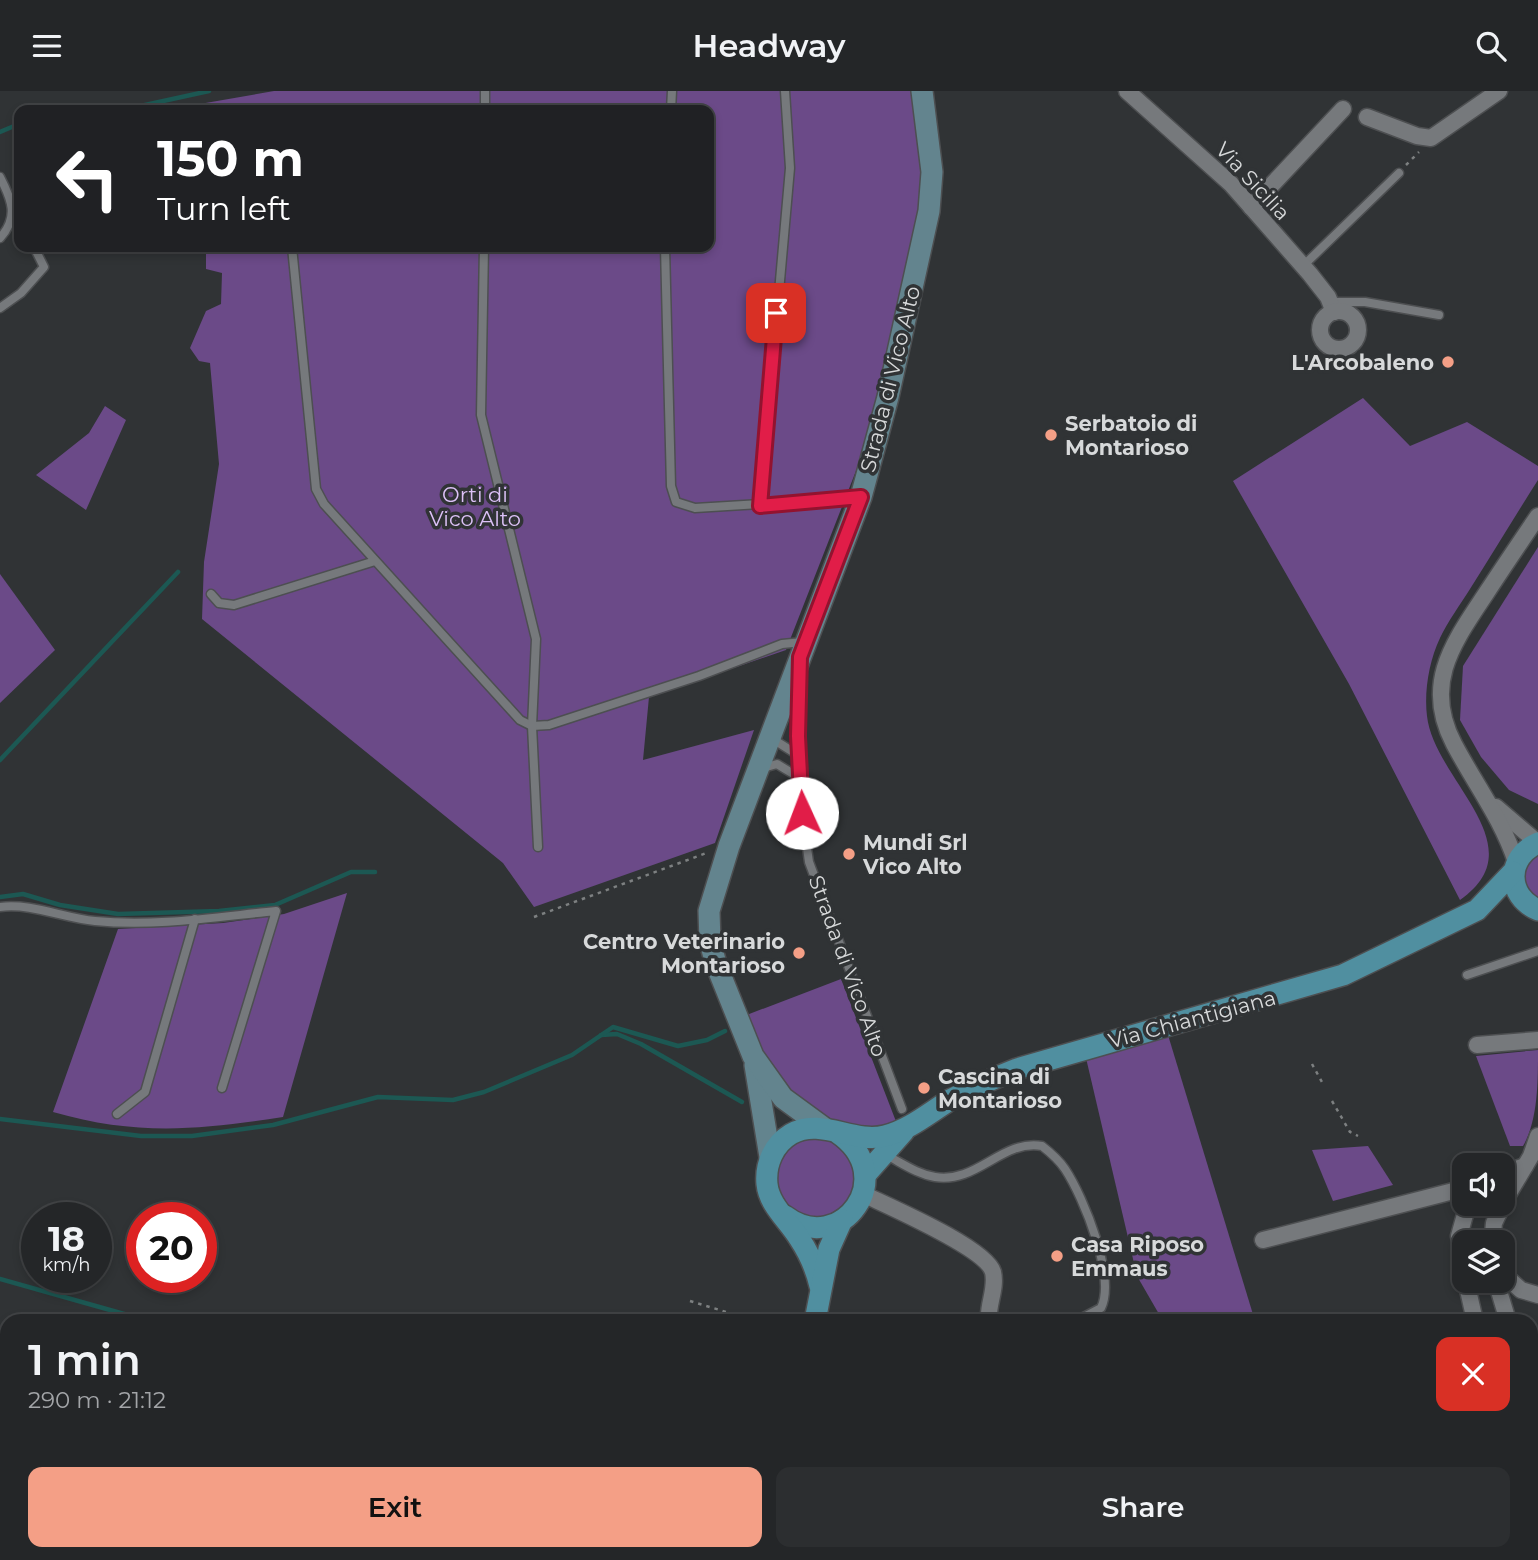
<!DOCTYPE html>
<html lang="en">
<head>
<meta charset="utf-8">
<style>
	:root { --surface:#242628; --page:#2c2e30; --text:#f1f3f6; --muted:#a3a5a8; --line:#414345; --accent:#f49f86 }
	body { margin:0; font-family:Montserrat,sans-serif; background:var(--page); color:var(--text); height:100vh; display:flex; flex-direction:column; font-size:26px; white-space:nowrap }
	* { box-sizing:border-box; margin:0 }
	p { font-size:23px; color:var(--muted) }
	.icon { flex:none; width:38px; height:38px; fill:none; stroke:currentColor; stroke-width:2; stroke-linecap:round; stroke-linejoin:round }
	.map { position:relative; flex:1; overflow:hidden }
	.details { position:absolute; left:0px; top:1223px; width:1538px; height:247px; display:flex; flex-direction:column; background:var(--surface); border-radius:21px 21px 0 0; box-shadow:0 4px 10px #0003,0 0 0 2px var(--line) }
	.details>* { flex:none }
	.guide { position:absolute; left:14px; top:14px; width:700px; height:147px; border-radius:14px; box-shadow:0 4px 10px #0003,0 0 0 2px var(--line); background:#202124; color:#fff; overflow:hidden }
	.tools { position:absolute; left:1452px; top:1062px; display:grid; gap:14px }
	.tools a { display:grid; place-items:center; width:63px; height:63px; border-radius:14px; background:var(--surface); box-shadow:0 4px 10px #0003,0 0 0 2px var(--line); font-size:35px }
	.speed { position:absolute; left:21px; top:1111px; display:flex; gap:14px; font-size:35px; font-weight:700; text-align:center }
	.speed>* { display:grid; place-content:center; width:91px; height:91px; border-radius:50%; background:var(--surface); box-shadow:0 4px 10px #0003,0 0 0 2px var(--line); line-height:1 }
	.speed small { font-size:18px; font-weight:400 }
	.speed .limit { border:10px solid #d22; background:#fff; color:#111 }
	.pin { position:absolute; display:grid; place-items:center; width:60px; height:60px; color:#fff; margin:-30px; border-radius:14px; box-shadow:0 4px 10px #0006 }
	.me { position:absolute; width:77px; margin:-38px; rotate:358deg; stroke-linejoin:round; filter:drop-shadow(0 0 5px #0008) }
	.turn { display:flex; align-items:center; gap:24px; height:147px; padding:0 28px; font-size:32px }
	.turn .icon { width:91px; height:91px; stroke-width:2.5 }
	.turn b { display:block; font-size:49px; line-height:60px }
	.round { display:grid; place-items:center; flex:none; width:74px; height:74px; border-radius:14px; background:var(--page) }
	.summary { display:flex; align-items:center; justify-content:space-between; height:119px; padding:0 28px }
	h1 { font-size:42px; font-weight:600; line-height:52px }
	.action { display:flex; gap:14px; margin-top:auto; padding:14px 28px }
	.action a { flex:1; height:80px; border-radius:14px; background:var(--accent); color:#111; font-size:28px; font-weight:600; line-height:80px; text-align:center }
	.action a+a { background:var(--page); color:var(--text) }
	header { display:flex; justify-content:space-between; align-items:center; height:91px; padding:0 28px; background:var(--surface); font-size:32px; font-weight:600 }
	.map>svg:first-child { display:block }
</style>
</head>
<body>
<header><svg class="icon" aria-label="menu" viewBox="0 0 24 24"><path d="M4 6h16M4 12h16M4 18h16"/></svg>Headway<svg class="icon" aria-label="search" viewBox="0 0 24 24"><circle cx="10" cy="10" r="6"/><path d="M15 15l6 6"/></svg></header>
<div class="map">
<svg width="1538" height="1469" viewBox="0 0 1538 1469">
	<rect width="100%" height="100%" fill="#303335"/>
	<g fill="#6b4a88">
		<polygon points="274,0 914,0 924,97 870,344 786,559 649,606 643,669 754,639 715,752 534,816 503,772 202,528 204,471 219,373 210,272 199,270 190,257 206,220 221,213 222,182 206,178 206,156 709,156 709,19 165,19"/>
		<path d="M1363,307l47,48 57,-24 71,44v14c-23,36 -45,73 -68,109 -10,16 -22,32 -30,49 -11,23 -16,54 -13,78 7,64 111,130 33,184l-111,-216 -116,-203z"/>
		<polygon points="105,315 126,329 86,419 36,384 89,342"/>
		<polygon points="1538,456 1538,713 1509,699 1481,666 1460,629 1463,575"/>
		<polygon points="0,483 55,559 0,612"/>
		<polygon points="1538,760 1538,809 1523,794 1523,776"/>
		<path d="M347,802l-64,224c-84,13 -147,19 -230,-5l65,-183 105,-6 61,-9z"/>
		<path d="M841,888l56,145c-35,11 -92,-3 -116,-34 -15,-21 -25,-51 -37,-74z"/>
		<polygon points="1168,944 1255,1230 1163,1230 1137,1185 1086,967"/>
		<path d="M1538,959c0,31 0,70 -15,96h-13l-34,-90z"/>
		<circle cx="816" cy="1086" r="40"/>
		<polygon points="1368,1055 1393,1094 1333,1110 1312,1059"/>
		<polygon points="1531,1371 1538,1374 1538,1469 1283,1469 1284,1463 1531,1463"/>
	</g>
	<g fill="none" stroke-linecap="round" stroke-linejoin="round">
		<g stroke="#1c5853" stroke-width="4.5">
			<polyline points="122,19 209,0"/>
			<polyline points="0,41 19,33"/>
			<polyline points="0,669 178,481"/>
			<polyline points="0,806 23,803 60,814 118,823 219,820 275,814 351,781 375,781"/>
			<polyline points="601,944 617,943 641,953 742,1011"/>
			<polyline points="0,1028 141,1045 192,1045 273,1034 378,1006 453,1009 484,1001 572,964 613,936 678,955 707,949 725,940"/>
			<polyline points="0,1188 149,1230"/>
			<polyline points="0,1441 7,1450"/>
			<polyline points="16,1463 21,1469"/>
			<polyline points="250,1463 260,1469"/>
			<polyline points="190,1469 197,1463"/>
		</g>
		<defs>
			<g id="lane">
				<polyline points="485,19 485,0"/>
				<polyline points="671,19 672,0"/>
				<path d="M0,86c12,23 19,40 0,61"/>
				<polyline points="292,156 316,398 324,413 520,629 532,635 549,634 699,585 782,553 803,551"/>
				<polyline points="484,156 481,324 536,548 532,635 538,756"/>
				<polyline points="665,156 671,395 676,411 695,417 858,407"/>
				<polyline points="1303,175 1399,82"/>
				<polyline points="1330,211 1365,211 1439,224"/>
				<polyline points="0,217 21,202 44,176 34,156"/>
				<polyline points="760,415 790,77 785,0"/>
				<polyline points="211,503 219,512 234,514 375,470"/>
				<polyline points="798,594 802,722 809,771 902,1018"/>
				<polyline points="771,647 798,664"/>
				<polyline points="763,677 777,673 800,687"/>
				<path d="M0,816c32,-4 63,11 95,14 60,6 121,-4 181,-10l-54,177"/>
				<polyline points="1467,884 1538,860"/>
				<polyline points="117,1023 145,1001 195,828"/>
				<path d="M886,1064c16,8 31,19 49,22 42,7 67,-38 107,-31 9,7 17,14 23,23 19,29 51,108 36,139l-25,13"/>
				<polyline points="0,1342 7,1338"/>
				<polyline points="1153,1463 1153,1469"/>
			</g>
			<g id="street">
				<polyline points="1127,0 1231,93 1310,183 1328,206 1334,221"/>
				<polyline points="1367,26 1417,45 1431,47 1499,0"/>
				<polyline points="1251,116 1343,18"/>
				<circle cx="1339" cy="239" r="19"/>
				<polyline points="1496,716 1538,752"/>
				<path d="M1516,771c-14,-43 -41,-78 -62,-118 -32,-61 0,-102 33,-152 17,-26 34,-51 51,-76"/>
				<polyline points="1477,954 1538,949"/>
				<polyline points="1503,1082 1525,1075"/>
				<path d="M863,1103c27,13 123,54 130,78 4,17 -6,33 -4,49"/>
				<polyline points="1503,1112 1531,1065 1538,1045"/>
				<polyline points="1263,1149 1465,1097"/>
				<polyline points="1492,1152 1494,1132 1503,1113"/>
				<polyline points="1465,1182 1459,1145 1468,1113"/>
				<polyline points="1503,1183 1521,1199 1538,1204"/>
				<polyline points="1466,1190 1475,1230"/>
				<polyline points="1496,1190 1508,1230"/>
				<polyline points="1531,1291 1538,1306"/>
				<polyline points="1531,1379 1538,1381"/>
				<polyline points="1531,1455 1538,1459"/>
				<polyline points="961,1463 961,1469"/>
			</g>
			<g id="secondary">
				<polyline points="755,974 770,1066"/>
				<polyline points="824,1037 783,1007 753,965 716,873 710,851 709,820 729,755 861,406 888,306 929,120 932,81 922,0"/>
			</g>
			<g id="primary">
				<path d="M1538,752c-32,14 -32,53 0,67"/>
				<polyline points="866,1083 904,1040"/>
				<path d="M785,1125c56,42 116,-40 53,-83"/>
				<path d="M820,1195c-4,-17 -11,-33 -21,-48 -11,-18 -30,-33 -32,-54 -2,-20 7,-40 24,-50 30,-17 62,10 94,2 24,-6 44,-23 65,-36 22,-12 44,-22 67,-31l326,-94 134,-65 36,-38"/>
				<polyline points="815,1230 829,1158 842,1129"/>
				<polyline points="696,1469 699,1463"/>
			</g>
		</defs>
		<use href="#lane" stroke="#4d4f51" stroke-width="11"/>
		<use href="#street" stroke="#4d4f51" stroke-width="19"/>
		<use href="#secondary" stroke="#4d4f51" stroke-width="24"/>
		<use href="#primary" stroke="#4d4f51" stroke-width="24"/>
		<g stroke="#7d8081" stroke-width="2.5" stroke-dasharray="3.5 5" stroke-linecap="butt">
			<polyline points="1406,74 1419,61"/>
			<polyline points="534,826 709,761"/>
			<polyline points="1312,973 1323,993"/>
			<polyline points="1332,1010 1350,1041 1358,1045"/>
			<polyline points="690,1210 756,1230"/>
		</g>
		<use href="#lane" stroke="#76797c" stroke-width="8"/>
		<use href="#street" stroke="#76797c" stroke-width="16"/>
		<use href="#secondary" stroke="#63848e" stroke-width="21"/>
		<use href="#primary" stroke="#508fa0" stroke-width="21"/>
	</g>
	<g fill="none" stroke-linecap="round" stroke-linejoin="round">
		<defs>
			<polyline id="route" points="776,222 760,415 861,406 800,566 798,645 802,722"/>
		</defs>
		<use href="#route" stroke="#92132f" stroke-width="18"/>
		<use href="#route" stroke="#e11d48" stroke-width="12"/>
	</g>
	<g fill="#f49f86" stroke="#303335" stroke-width="2.5">
		<circle cx="1448" cy="271" r="7"/>
		<circle cx="1051" cy="344" r="7"/>
		<circle cx="849" cy="763" r="7"/>
		<circle cx="799" cy="862" r="7"/>
		<circle cx="924" cy="997" r="7"/>
		<circle cx="1057" cy="1165" r="7"/>
	</g>
	<g text-anchor="middle" dominant-baseline="central" stroke-width="7" stroke-linejoin="round" paint-order="stroke">
		<g font-size="21" fill="#d7d9da" stroke="#303335">
			<text transform="translate(1253 90) rotate(47)">Via Sicilia</text>
			<text transform="translate(890 288) rotate(-76)">Strada di Vico Alto</text>
			<text transform="translate(848 875) rotate(70)">Strada di Vico Alto</text>
			<text transform="translate(1192 928) rotate(-15)">Via Chiantigiana</text>
		</g>
		<g font-size="21" font-weight="bold" fill="#d7d9da" stroke="#303335" text-anchor="start">
			<text x="1434" y="271" text-anchor="end">L'Arcobaleno</text>
			<text x="1065" y="332">Serbatoio di<tspan x="1065" dy="24">Montarioso</tspan></text>
			<text x="863" y="751">Mundi Srl<tspan x="863" dy="24">Vico Alto</tspan></text>
			<text x="785" y="850" text-anchor="end">Centro Veterinario<tspan x="785" dy="24">Montarioso</tspan></text>
			<text x="938" y="985">Cascina di<tspan x="938" dy="24">Montarioso</tspan></text>
			<text x="1071" y="1153">Casa Riposo<tspan x="1071" dy="24">Emmaus</tspan></text>
		</g>
		<g font-size="21" fill="#dcc1f7" stroke="#303335">
			<text x="475" y="403">Orti di<tspan x="475" dy="24">Vico Alto</tspan></text>
		</g>
	</g>
</svg>
<div class="tools">
<a><svg class="icon" aria-label="sound" viewBox="0 0 24 24"><path d="M4 9h4l5-4v14l-5-4H4zM17 9q2 3 0 6"/></svg></a>
<a><svg class="icon" aria-label="layers" viewBox="0 0 24 24"><path d="M12 4l9 5-9 5-9-5zM3 14l9 5 9-5"/></svg></a>
</div>
<div class="speed"><div>18<small>km/h</small></div><div class="limit">20</div></div>
<div class="pin" style="left:776px;top:222px;background:#d93025"><svg class="icon" aria-label="arrive" viewBox="0 0 24 24"><path d="M6 21V4h12l-3 4 3 4H6"/></svg></div>
<svg class="me" style="left:802px;top:722px" viewBox="-20 -20 40 40"><circle r="19" fill="#fff"/><path d="M0-13L10 11 0 6-10 11z" fill="#e11d48"/></svg>
<div class="guide">
<div class="turn"><svg class="icon" aria-label="left" viewBox="0 0 24 24"><path d="M17 20v-9H6M10 6l-5 5 5 5"/></svg><div><b>150 m</b>Turn left</div></div>
</div>
<section class="details">
<div class="summary"><div><h1>1 min</h1><p>290 m · 21:12</p></div><a class="round" style="background:#d93025;color:#fff"><svg class="icon" aria-label="close" viewBox="0 0 24 24"><path d="M6 6l12 12M18 6L6 18"/></svg></a></div>
<div class="action"><a>Exit</a><a>Share</a></div>
</section>
</div>
</body>
</html>
